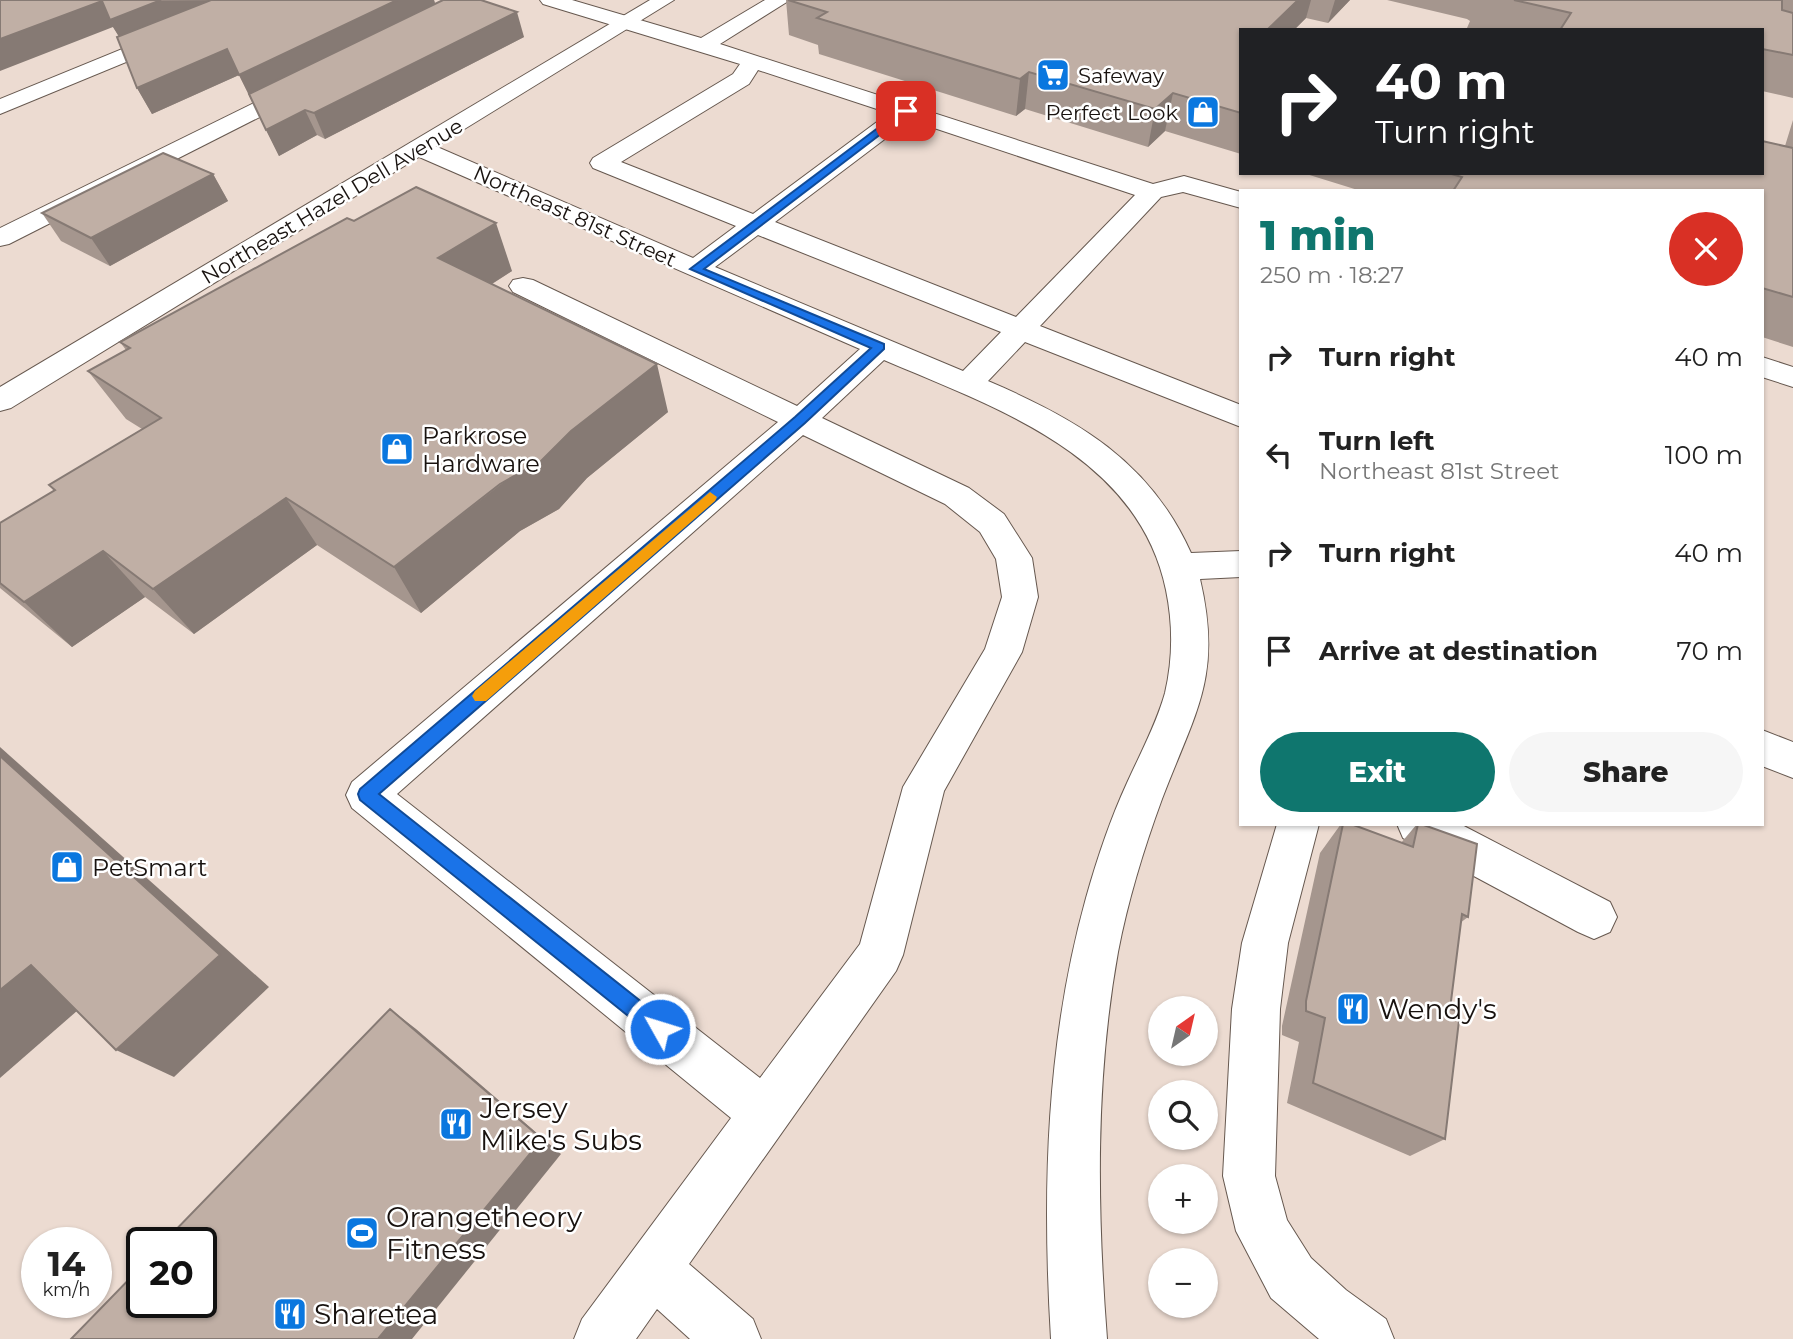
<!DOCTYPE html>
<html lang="en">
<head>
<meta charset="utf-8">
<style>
	:root { --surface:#fff; --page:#f6f6f6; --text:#222; --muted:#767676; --accent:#0f766e }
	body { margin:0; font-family:Montserrat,sans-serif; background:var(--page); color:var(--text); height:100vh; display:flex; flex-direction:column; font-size:26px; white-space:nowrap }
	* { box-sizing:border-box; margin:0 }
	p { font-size:23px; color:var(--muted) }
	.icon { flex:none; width:38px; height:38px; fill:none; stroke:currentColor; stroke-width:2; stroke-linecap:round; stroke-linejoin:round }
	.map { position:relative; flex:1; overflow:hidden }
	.panel { position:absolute; left:1239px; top:189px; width:525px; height:637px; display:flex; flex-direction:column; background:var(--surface); border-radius:0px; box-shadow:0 2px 5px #0004 }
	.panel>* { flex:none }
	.banner { position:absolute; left:1239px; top:28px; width:525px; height:147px; border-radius:0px; box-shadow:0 2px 5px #0004; background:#202124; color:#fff; overflow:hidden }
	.needle { width:46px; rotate:34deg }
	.controls { position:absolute; left:1148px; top:996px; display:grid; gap:14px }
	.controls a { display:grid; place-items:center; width:70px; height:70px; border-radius:50%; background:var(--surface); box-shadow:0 2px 5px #0004; font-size:35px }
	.speed { position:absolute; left:21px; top:1227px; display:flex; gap:14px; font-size:35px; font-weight:700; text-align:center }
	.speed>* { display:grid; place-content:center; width:91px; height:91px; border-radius:50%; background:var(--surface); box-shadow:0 2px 5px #0004; line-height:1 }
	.speed small { font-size:18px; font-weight:400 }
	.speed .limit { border:4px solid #111; border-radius:10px; background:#fff; color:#111 }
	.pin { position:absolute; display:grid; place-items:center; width:60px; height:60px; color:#fff; margin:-30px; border-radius:14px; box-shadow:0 4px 10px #0006 }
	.me { position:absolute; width:77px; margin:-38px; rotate:309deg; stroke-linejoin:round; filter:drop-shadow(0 0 5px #0008) }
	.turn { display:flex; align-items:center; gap:24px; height:147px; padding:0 21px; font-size:32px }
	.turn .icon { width:91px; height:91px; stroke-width:2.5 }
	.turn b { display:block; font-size:49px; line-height:60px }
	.round { display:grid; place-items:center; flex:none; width:74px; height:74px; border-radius:37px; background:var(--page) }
	.headline { display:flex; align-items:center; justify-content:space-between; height:119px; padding:0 21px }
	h1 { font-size:42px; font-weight:800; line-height:52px; color:var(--accent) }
	.primary-button { display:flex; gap:14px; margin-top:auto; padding:14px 21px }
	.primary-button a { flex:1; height:80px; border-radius:42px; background:var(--accent); color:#fff; font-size:28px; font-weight:800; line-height:80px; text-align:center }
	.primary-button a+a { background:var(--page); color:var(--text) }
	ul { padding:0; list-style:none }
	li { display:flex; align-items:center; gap:21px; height:98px; padding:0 21px }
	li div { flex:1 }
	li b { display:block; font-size:26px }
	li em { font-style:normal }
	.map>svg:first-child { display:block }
</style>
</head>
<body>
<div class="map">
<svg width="1793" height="1339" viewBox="0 0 1793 1339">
	<rect width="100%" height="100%" fill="#ecdbd1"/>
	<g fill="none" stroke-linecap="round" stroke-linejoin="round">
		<defs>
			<g id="minor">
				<polygon points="242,0 270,0 267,4 0,114 0,99"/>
				<path d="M540,0h32l129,38 64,-38h25l-70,44 433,140 31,-8 57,16v16l-58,-16 -22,5 -121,129 201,79v22l-216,-85 -37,39c89,38 162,80 203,172l50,-2v26l-41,2c23,98 -5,133 -38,220 -18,49 -34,101 -44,153 -23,128 -21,257 -11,387h-56c-9,-149 -5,-297 35,-441 11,-39 24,-78 41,-115 13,-29 29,-58 38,-90 8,-34 8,-69 1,-103 -28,-135 -170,-182 -282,-230l-62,58 147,70 35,26 28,44 6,39 -16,55 -78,139 -41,164 -7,16 -207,293 64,55 8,20h-71l-33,-30 -21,30h-62l8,-20 149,-201 -379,-310 -6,-13 6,-13 426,-360 -265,-130 -4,-6 4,-6 10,-2 10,2 264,126 63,-57 -450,-196 -3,-5 3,-5 9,-2 9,2 265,115 43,-32 -143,-58 -3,-5 3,-5 140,-84 7,-10 -197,-60zM758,70l131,43 -136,101 -132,-52 128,-78zM910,120l225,75 -119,122 -241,-95zM758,235l243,97 -38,39 -248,-104zM803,435l142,69 35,28 16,27 6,38 -17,52 -82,138 -43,157 -100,134 -363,-284z"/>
				<polygon points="303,79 311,81 314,86 311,91 9,244 0,246 0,228"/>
				<polygon points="1762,357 1793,367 1793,387 1762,377"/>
				<polygon points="1762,730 1793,742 1793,778 1762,766"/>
				<polygon points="1277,824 1319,824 1288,943 1280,1009 1275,1176 1287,1220 1311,1258 1346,1290 1386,1319 1394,1339 1319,1339 1271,1298 1236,1231 1223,1176 1232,1009 1242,943"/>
				<polygon points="1397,824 1460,824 1610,902 1617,917 1610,932 1594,939 1578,932 1403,838"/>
			</g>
			<polygon id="major" points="650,0 674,0 11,408 0,411 0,387"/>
		</defs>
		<use href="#minor" stroke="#66584f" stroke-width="2"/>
		<use href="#major" stroke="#66584f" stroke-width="2"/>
		<use href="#minor" fill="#fff" fill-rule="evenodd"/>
		<use href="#major" fill="#fff" fill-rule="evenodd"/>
	</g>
	<g fill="#a5968e">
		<polygon points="0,0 434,0 435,4 524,37 325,139 317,135 279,156 239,75 152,114 137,88 119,36 113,27"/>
		<polygon points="786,0 1350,0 1328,23 1306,18 1294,30 1241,30 1241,154 1165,131 1148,147 1025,109 1016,116 819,54 818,45 789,35"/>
		<polygon points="1387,0 1793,0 1793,98 1762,91 1762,30 1472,30 1467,28 1470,21 1467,19"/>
		<polygon points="1793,120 1793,347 1762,337 1762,191 1361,191 1303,173 1762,173 1785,146"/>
		<polygon points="213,174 228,201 110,266 61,241 42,213"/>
		<polygon points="354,221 512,271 492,284 668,412 587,478 559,509 520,531 421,613 317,545 194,634 145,597 72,647 0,588 0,523 54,491 49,485 142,429 126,419 88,371 126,350 120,342"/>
		<polygon points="1341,824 1351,824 1401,843 1417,824 1421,824 1468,917 1460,923 1450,1009 1445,1139 1410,1156 1287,1103 1299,1042 1282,1035 1282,1026 1320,853"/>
	</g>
	<g fill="#867a74">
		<polygon points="235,0 124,45 113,27 0,71 0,39 102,1"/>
		<polygon points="397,0 434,0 437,10 252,101 239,75 152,114 137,88 227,49"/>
		<polygon points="1298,0 1311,0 1306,18 1294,30 1267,30"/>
		<polygon points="1335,0 1350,0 1328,23"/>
		<polygon points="517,12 524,37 325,139 314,113"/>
		<polygon points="1029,72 1025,109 1016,116 1020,79"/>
		<polygon points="1173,93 1165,131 1148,147 1155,109"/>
		<polygon points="305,110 317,135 279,156 266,130"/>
		<polygon points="213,174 228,201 110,266 91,238"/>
		<polygon points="496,223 512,271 457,306 438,258"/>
		<polygon points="657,364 668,412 587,478 559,509 520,531 421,613 394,567"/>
		<polygon points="286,498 317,545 194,634 153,589"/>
		<polygon points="103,551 145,597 72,647 24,602"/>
		<polygon points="0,747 269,987 174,1077 116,1050 0,756"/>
		<polygon points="31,965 93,997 0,1078 0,990"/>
		<polygon points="390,1009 416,1029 561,1154 412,1339 378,1339"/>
	</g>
	<g fill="#c0afa5" stroke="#867a74" stroke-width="2">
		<polygon points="0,0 161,0 110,20 102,1 0,39"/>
		<polygon points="211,0 397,0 239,75 227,49 137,88 117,37"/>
		<polygon points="443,0 481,0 517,12 314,113 305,110 266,130 249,94"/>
		<polygon points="788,0 1298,0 1267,30 1241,30 1241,113 1173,93 1155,109 1029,72 1020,79 817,18 827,12"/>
		<polygon points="1514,0 1782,0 1782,10 1793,13 1793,55 1762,49 1762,30 1560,30 1571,13"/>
		<polygon points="1762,141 1793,148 1793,297 1762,288 1762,191 1453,191 1462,177 1448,173 1762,173"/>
		<polygon points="163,153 213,174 91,238 42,213"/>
		<polygon points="416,187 496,223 438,258 657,364 571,431 541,461 500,484 394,567 286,498 153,589 103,551 24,602 0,583 0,523 55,490 49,485 161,418 88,371 130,348 120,342 347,218 354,221"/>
		<polygon points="0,756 220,955 116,1050 31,965 0,990"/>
		<polygon points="1343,824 1351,824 1413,847 1418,824 1421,824 1477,844 1468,917 1462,914 1450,1009 1460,1012 1445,1139 1313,1083 1325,1018 1306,1011 1306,1001"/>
		<polygon points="390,1009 542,1139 378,1339 71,1339 142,1266 142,1302 201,1302 201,1242 164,1242"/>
	</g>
	<polygon fill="#1a73e8" stroke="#114b97" stroke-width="2" points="903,109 911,111 704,269 884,344 884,349 805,423 379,794 667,1022 670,1029 667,1036 660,1039 653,1036 360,800 358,794 360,789 795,417 871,348 690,269"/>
	<polygon fill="#f59e0b" points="710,492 717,497 715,501 486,701 475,701 472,696 475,691"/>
	<defs>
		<symbol id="supermarket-square" viewBox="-11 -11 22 22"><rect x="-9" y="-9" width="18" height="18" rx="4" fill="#0a77df" stroke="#fff"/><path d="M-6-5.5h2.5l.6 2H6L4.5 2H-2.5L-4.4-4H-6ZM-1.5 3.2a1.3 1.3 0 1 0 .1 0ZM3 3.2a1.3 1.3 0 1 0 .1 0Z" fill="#fff"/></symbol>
		<symbol id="shop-square" viewBox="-11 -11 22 22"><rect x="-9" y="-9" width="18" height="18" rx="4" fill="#0a77df" stroke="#fff"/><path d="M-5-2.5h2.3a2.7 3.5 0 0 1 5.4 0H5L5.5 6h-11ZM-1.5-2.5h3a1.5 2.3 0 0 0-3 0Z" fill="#fff"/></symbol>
		<symbol id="restaurant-square" viewBox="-11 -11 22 22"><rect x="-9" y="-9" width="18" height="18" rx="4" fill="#0a77df" stroke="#fff"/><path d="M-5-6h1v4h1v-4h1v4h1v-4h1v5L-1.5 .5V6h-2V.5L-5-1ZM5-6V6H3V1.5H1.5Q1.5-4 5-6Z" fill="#fff"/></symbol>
		<symbol id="stadium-square" viewBox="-11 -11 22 22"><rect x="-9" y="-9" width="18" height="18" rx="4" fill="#0a77df" stroke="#fff"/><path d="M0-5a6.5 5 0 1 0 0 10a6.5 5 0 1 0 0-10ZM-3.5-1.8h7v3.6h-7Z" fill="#fff"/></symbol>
	</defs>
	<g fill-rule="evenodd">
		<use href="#supermarket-square" x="1034" y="56" width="38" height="38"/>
		<use href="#shop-square" x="1184" y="93" width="38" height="38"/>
		<use href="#shop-square" x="378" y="430" width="38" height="38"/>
		<use href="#shop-square" x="48" y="848" width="38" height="38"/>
		<use href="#restaurant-square" x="1334" y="990" width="38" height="38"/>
		<use href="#restaurant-square" x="437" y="1105" width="38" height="38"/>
		<use href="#stadium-square" x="343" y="1214" width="38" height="38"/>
		<use href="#restaurant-square" x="271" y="1295" width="38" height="38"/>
	</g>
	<g text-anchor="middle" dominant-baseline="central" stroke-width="5" stroke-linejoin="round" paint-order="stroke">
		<g font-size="21" fill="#18120f" stroke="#fff" text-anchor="start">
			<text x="1078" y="75">Safeway</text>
			<text x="1178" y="112" text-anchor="end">Perfect Look</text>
		</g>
		<g font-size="21" fill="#18120f" stroke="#fff">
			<text transform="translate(332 201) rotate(-31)">Northeast Hazel Dell Avenue</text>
			<text transform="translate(575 216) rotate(24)">Northeast 81st Street</text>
		</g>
		<g font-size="24" fill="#18120f" stroke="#fff" text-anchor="start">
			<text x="422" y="435">Parkrose<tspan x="422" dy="28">Hardware</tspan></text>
			<text x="92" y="867">PetSmart</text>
		</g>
		<g font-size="28" fill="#18120f" stroke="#fff" text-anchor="start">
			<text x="1378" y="1009">Wendy's</text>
			<text x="480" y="1108">Jersey<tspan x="480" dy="32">Mike's Subs</tspan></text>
			<text x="386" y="1217">Orangetheory<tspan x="386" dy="32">Fitness</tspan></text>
			<text x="314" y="1314">Sharetea</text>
		</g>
	</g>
</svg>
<div class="controls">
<a><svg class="needle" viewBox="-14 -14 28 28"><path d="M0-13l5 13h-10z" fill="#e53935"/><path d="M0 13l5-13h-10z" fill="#767676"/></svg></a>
<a><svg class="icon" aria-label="search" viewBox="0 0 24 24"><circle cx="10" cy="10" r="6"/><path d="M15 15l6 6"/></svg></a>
<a>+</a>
<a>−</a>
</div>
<div class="speed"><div>14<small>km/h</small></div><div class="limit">20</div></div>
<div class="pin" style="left:906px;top:111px;background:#d93025"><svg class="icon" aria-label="arrive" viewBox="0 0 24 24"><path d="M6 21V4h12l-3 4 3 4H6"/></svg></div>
<svg class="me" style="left:660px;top:1029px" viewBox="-20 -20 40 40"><circle r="17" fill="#1a73e8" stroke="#fff" stroke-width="3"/><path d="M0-11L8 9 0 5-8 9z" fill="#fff"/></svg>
<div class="banner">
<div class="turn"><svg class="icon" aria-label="right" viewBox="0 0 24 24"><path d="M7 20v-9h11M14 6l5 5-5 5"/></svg><div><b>40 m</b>Turn right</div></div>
</div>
<section class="panel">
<div class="headline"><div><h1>1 min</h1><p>250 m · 18:27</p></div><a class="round" style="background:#d93025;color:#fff"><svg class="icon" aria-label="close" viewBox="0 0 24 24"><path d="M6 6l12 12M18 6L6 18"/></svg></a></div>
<ul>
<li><svg class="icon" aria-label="right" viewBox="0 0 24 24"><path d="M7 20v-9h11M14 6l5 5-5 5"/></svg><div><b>Turn right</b></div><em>40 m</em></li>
<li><svg class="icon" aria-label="left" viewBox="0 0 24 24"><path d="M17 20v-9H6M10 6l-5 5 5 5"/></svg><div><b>Turn left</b><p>Northeast 81st Street</p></div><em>100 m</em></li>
<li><svg class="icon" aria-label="right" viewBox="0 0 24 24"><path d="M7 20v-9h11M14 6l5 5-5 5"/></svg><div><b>Turn right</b></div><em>40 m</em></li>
<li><svg class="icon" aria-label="arrive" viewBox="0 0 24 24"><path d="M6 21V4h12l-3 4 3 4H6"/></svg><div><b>Arrive at destination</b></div><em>70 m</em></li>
</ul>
<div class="primary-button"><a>Exit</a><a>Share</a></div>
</section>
</div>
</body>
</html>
